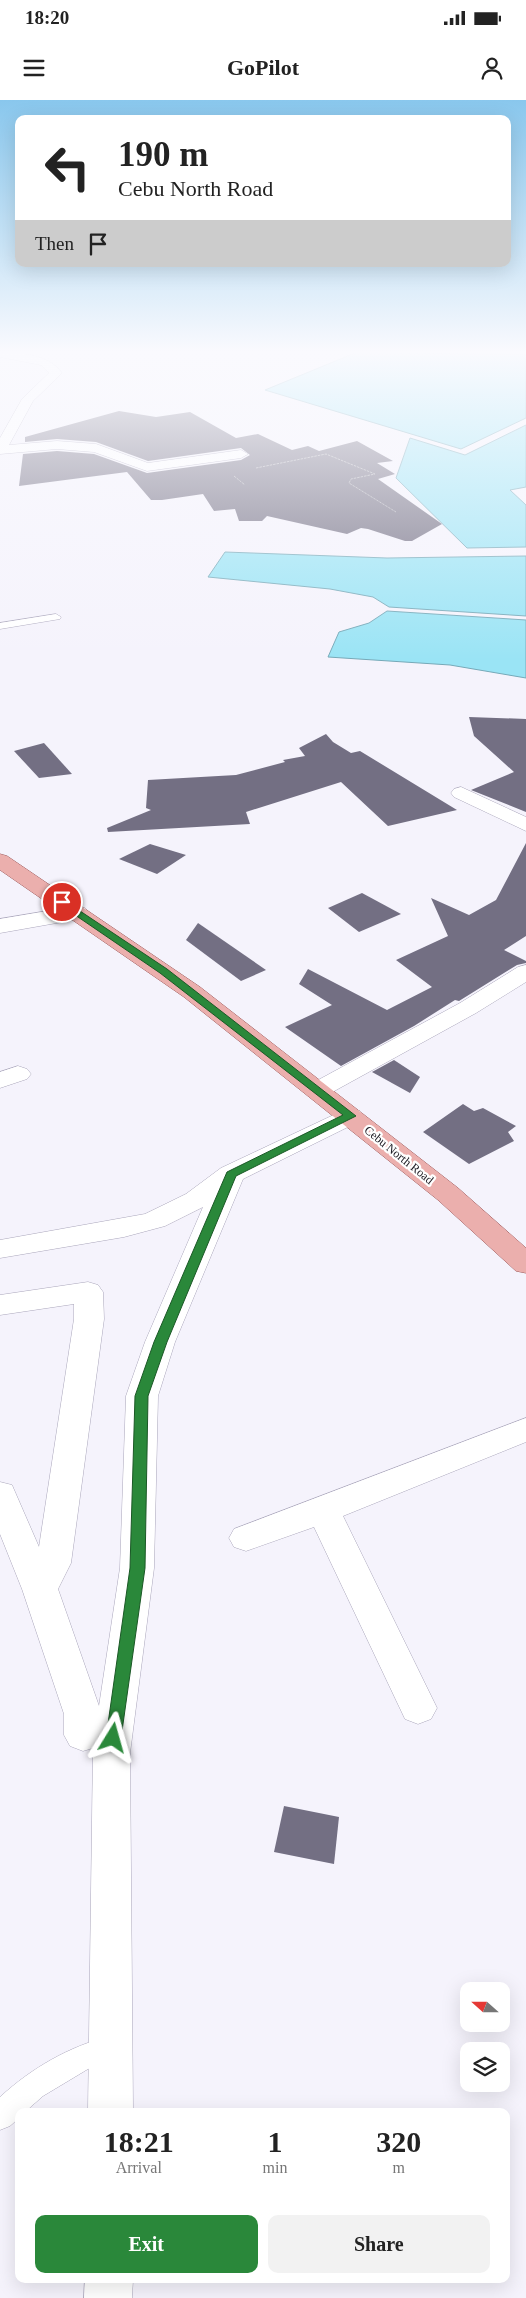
<!DOCTYPE html>
<html lang="en">
<head>
<meta charset="utf-8">
<style>
	:root { --surface:#fff; --page:#f2f2f2; --text:#222; --muted:#767676; --accent:#2a883a }
	body { margin:0; font-family:Georgia,serif; background:var(--page); color:var(--text); height:100vh; display:flex; flex-direction:column; font-size:19px; white-space:nowrap }
	* { box-sizing:border-box; margin:0 }
	p { font-size:16px; color:var(--muted) }
	.icon { flex:none; width:28px; height:28px; fill:none; stroke:currentColor; stroke-width:2; stroke-linecap:round; stroke-linejoin:round }
	.map { position:relative; flex:1; overflow:hidden }
	.panel { position:absolute; left:15px; top:2008px; width:495px; height:175px; display:flex; flex-direction:column; background:var(--surface); border-radius:10px; box-shadow:0 5px 20px #0002 }
	.panel>* { flex:none }
	.hud { position:absolute; left:15px; top:15px; width:496px; height:152px; border-radius:10px; box-shadow:0 5px 20px #0002; background:#fff; color:var(--text); overflow:hidden }
	.needle { width:32px; rotate:291deg }
	.controls { position:absolute; left:460px; top:1882px; display:grid; gap:10px }
	.controls a { display:grid; place-items:center; width:50px; height:50px; border-radius:10px; background:var(--surface); box-shadow:0 5px 20px #0002; font-size:25px }
	.pin { position:absolute; display:grid; place-items:center; width:42px; height:42px; color:#fff; margin:-21px; border:2px solid #fff; border-radius:50%; box-shadow:0 1px 5px #0007 }
	.me { position:absolute; width:55px; margin:-28px; rotate:8deg; stroke-linejoin:round; filter:drop-shadow(0 0 4px #0008) }
	.turn { display:flex; align-items:center; gap:18px; height:105px; padding:0 20px; font-size:22px }
	.turn .icon { width:65px; height:65px; stroke-width:2.5 }
	.turn b { display:block; font-size:35px; line-height:42px }
	.then { display:flex; align-items:center; height:48px; padding:0 20px; background:#0003; gap:10px; font-size:19px }
	.eta { display:flex; justify-content:space-evenly; align-items:center; height:85px; text-align:center }
	.eta b { font-size:30px; font-weight:700; line-height:35px }
	.action { display:flex; gap:10px; margin-top:auto; padding:10px 20px }
	.action a { flex:1; height:58px; border-radius:10px; background:var(--accent); color:#fff; font-size:20px; font-weight:700; line-height:58px; text-align:center }
	.action a+a { background:var(--page); color:var(--text) }
	.status { display:flex; justify-content:space-between; align-items:center; height:35px; padding:0 25px; background:var(--surface); direction:ltr }
	.status svg { height:14px; fill:currentColor }
	header { display:flex; justify-content:space-between; align-items:center; height:65px; padding:0 20px; background:var(--surface); font-size:22px; font-weight:700 }
	.map>svg:first-child { display:block }
</style>
</head>
<body>
<div class="status"><b>18:20</b><svg viewBox="0 0 49 12"><path d="M0 12V9h3v3zM5 12V6h3v6zM10 12V3h3v9zM15 12V0h3v12zM26 1h20v11H26zM47 4h2v5h-2z"/></svg></div>
<header><svg class="icon" aria-label="menu" viewBox="0 0 24 24"><path d="M4 6h16M4 12h16M4 18h16"/></svg>GoPilot<svg class="icon" aria-label="person" viewBox="0 0 24 24"><circle cx="12" cy="8" r="4"/><path d="M4 21q1-7 8-7t8 7"/></svg></header>
<div class="map">
<svg width="526" height="2198" viewBox="0 0 526 2198">
	<rect width="100%" height="100%" fill="#f5f3fc"/>
	<g fill="#9ae4f5" stroke="#76a9b8">
		<polygon points="355,253 526,254 526,318 461,349 265,290"/>
		<polygon points="526,325 526,387 510,390 526,405 526,447 467,448 396,378 410,338 465,355"/>
		<polygon points="225,452 387,458 526,456 526,516 389,507 373,497 330,489 208,477"/>
		<polygon points="387,511 526,520 526,578 450,565 328,557 339,532 369,523"/>
	</g>
	<g fill="#736f83">
		<polygon points="119,311 156,317 190,312 236,338 258,334 292,350 308,346 319,351 357,341 393,361 377,363 395,374 378,379 442,424 412,441 405,441 368,429 361,428 347,434 267,416 262,421 239,421 235,409 214,411 203,394 162,400 151,400 127,372 19,386 23,354 57,351 94,354 147,373 241,360 250,355 241,348 148,361 96,342 57,339 25,342 25,337"/>
		<polygon points="469,617 526,619 526,712 471,690 514,672 474,636"/>
		<polygon points="326,634 333,642 351,653 360,651 457,710 388,726 341,682 246,712 250,724 108,732 107,728 151,710 146,708 148,680 236,675 285,662 283,660 305,656 299,648"/>
		<polygon points="44,643 72,674 39,678 14,651"/>
		<polygon points="526,743 526,836 504,850 526,861 526,863 517,865 459,901 455,900 414,926 341,966 285,927 332,905 299,884 308,869 387,910 432,887 396,860 448,836 431,798 469,815 496,800"/>
		<polygon points="150,744 186,755 157,774 119,759"/>
		<polygon points="362,793 401,814 359,832 328,808"/>
		<polygon points="198,823 266,870 241,881 186,840"/>
		<polygon points="394,960 420,977 410,993 372,972"/>
		<polygon points="463,1004 474,1011 483,1008 516,1026 508,1032 514,1041 469,1064 423,1032"/>
		<polygon points="284,1706 339,1717 334,1764 274,1752"/>
	</g>
	<g fill="none" stroke-linecap="round" stroke-linejoin="round">
		<defs>
			<g id="service">
				<polygon points="56,514 61,517 60,519 0,529 0,523"/>
				<path d="M110,1936l10,4 4,10 -4,10 -32,9 -45,27 -17,15h-7v7l-9,8 -10,4v-33c32,-29 68,-50 110,-61z"/>
			</g>
			<g id="minor">
				<path d="M0,253c22,0 48,1 62,20l-29,28 -24,44 48,-4 39,3 52,19 93,-13 7,4 -7,4 -94,13 -53,-19 -37,-3 -57,5v-16l22,-39 27,-26 -8,-8 -41,-8z"/>
				<polygon points="461,687 526,717 526,731 454,697 451,693 454,689"/>
				<polygon points="77,806 85,808 88,813 85,818 0,833 0,819"/>
				<polygon points="526,865 526,882 476,913 327,995 318,998 309,995 305,990 309,985 460,903 518,867"/>
				<polygon points="18,966 27,969 31,974 27,979 0,988 0,972"/>
				<polygon points="351,1008 360,1011 364,1016 360,1021 243,1079 175,1242 158,1296 154,1468 130,1653 133,2011 88,2011 93,1648 83,1651 70,1646 64,1635 64,1614 22,1489 0,1434 0,1382 12,1385 39,1447 74,1219 74,1204 0,1215 0,1195 88,1182 98,1185 103,1192 104,1219 71,1463 58,1489 99,1606 120,1468 126,1296 145,1242 203,1107 165,1126 124,1137 0,1158 0,1140 145,1114 186,1094 221,1068 342,1011"/>
				<polygon points="526,1318 526,1342 343,1416 437,1608 431,1619 418,1624 405,1619 314,1427 246,1451 234,1447 229,1438 234,1429"/>
				<polygon points="85,2179 133,2179 132,2198 84,2198"/>
			</g>
			<polygon id="primary" points="0,754 7,756 200,887 458,1088 526,1148 526,1173 516,1171 438,1100 184,897 0,770"/>
		</defs>
		<use href="#service" stroke="#aaa6bb" stroke-width="1"/>
		<use href="#minor" stroke="#aaa6bb" stroke-width="1"/>
		<use href="#primary" stroke="#9c5a5b" stroke-width="1"/>
		<g stroke="#b1b0b8" stroke-width="1" stroke-dasharray="2.5 1" stroke-linecap="butt">
			<polyline points="256,368 326,354 375,374 351,379 349,383 396,412"/>
			<polyline points="234,376 245,385"/>
		</g>
		<use href="#service" fill="#fff" fill-rule="evenodd"/>
		<use href="#minor" fill="#fff" fill-rule="evenodd"/>
		<use href="#primary" fill="#ebafad" fill-rule="evenodd"/>
	</g>
	<linearGradient id="sky" x2="0" y2="1"><stop stop-color="#89c7ed"/><stop offset="0.45" stop-color="#fafafe"/><stop offset="1" stop-color="#fafafe" stop-opacity="0"/></linearGradient>
	<rect width="526" height="560" fill="url(#sky)"/>
	<polygon fill="#2a883a" stroke="#1b5826" points="59,801 65,801 167,869 356,1016 236,1076 167,1242 148,1296 145,1468 121,1638 119,1643 113,1645 108,1643 106,1638 130,1468 135,1296 154,1242 227,1072 343,1015 160,873 59,804"/>
	<g text-anchor="middle" dominant-baseline="central" stroke-width="4.5" stroke-linejoin="round" paint-order="stroke">
		<g font-size="12" fill="#212028" stroke="#fff">
			<text transform="translate(399 1055) rotate(39)">Cebu North Road</text>
		</g>
	</g>
</svg>
<div class="controls">
<a><svg class="needle" viewBox="-14 -14 28 28"><path d="M0-13l5 13h-10z" fill="#e53935"/><path d="M0 13l5-13h-10z" fill="#767676"/></svg></a>
<a><svg class="icon" aria-label="layers" viewBox="0 0 24 24"><path d="M12 4l9 5-9 5-9-5zM3 14l9 5 9-5"/></svg></a>
</div>
<div class="pin" style="left:62px;top:802px;background:#d93025"><svg class="icon" aria-label="arrive" viewBox="0 0 24 24"><path d="M6 21V4h12l-3 4 3 4H6"/></svg></div>
<svg class="me" style="left:113px;top:1638px" viewBox="-20 -20 40 40"><path d="M0-17L14 15 0 8-14 15z" fill="#2a883a" stroke="#fff" stroke-width="4"/></svg>
<div class="hud">
<div class="turn"><svg class="icon" aria-label="left" viewBox="0 0 24 24"><path d="M17 20v-9H6M10 6l-5 5 5 5"/></svg><div><b>190 m</b>Cebu North Road</div></div>
<div class="then">Then<svg class="icon" aria-label="arrive" viewBox="0 0 24 24"><path d="M6 21V4h12l-3 4 3 4H6"/></svg></div>
</div>
<section class="panel">
<div class="eta">
<div><b>18:21</b><p>Arrival</p></div>
<div><b>1</b><p>min</p></div>
<div><b>320</b><p>m</p></div>
</div>
<div class="action"><a>Exit</a><a>Share</a></div>
</section>
</div>
</body>
</html>
